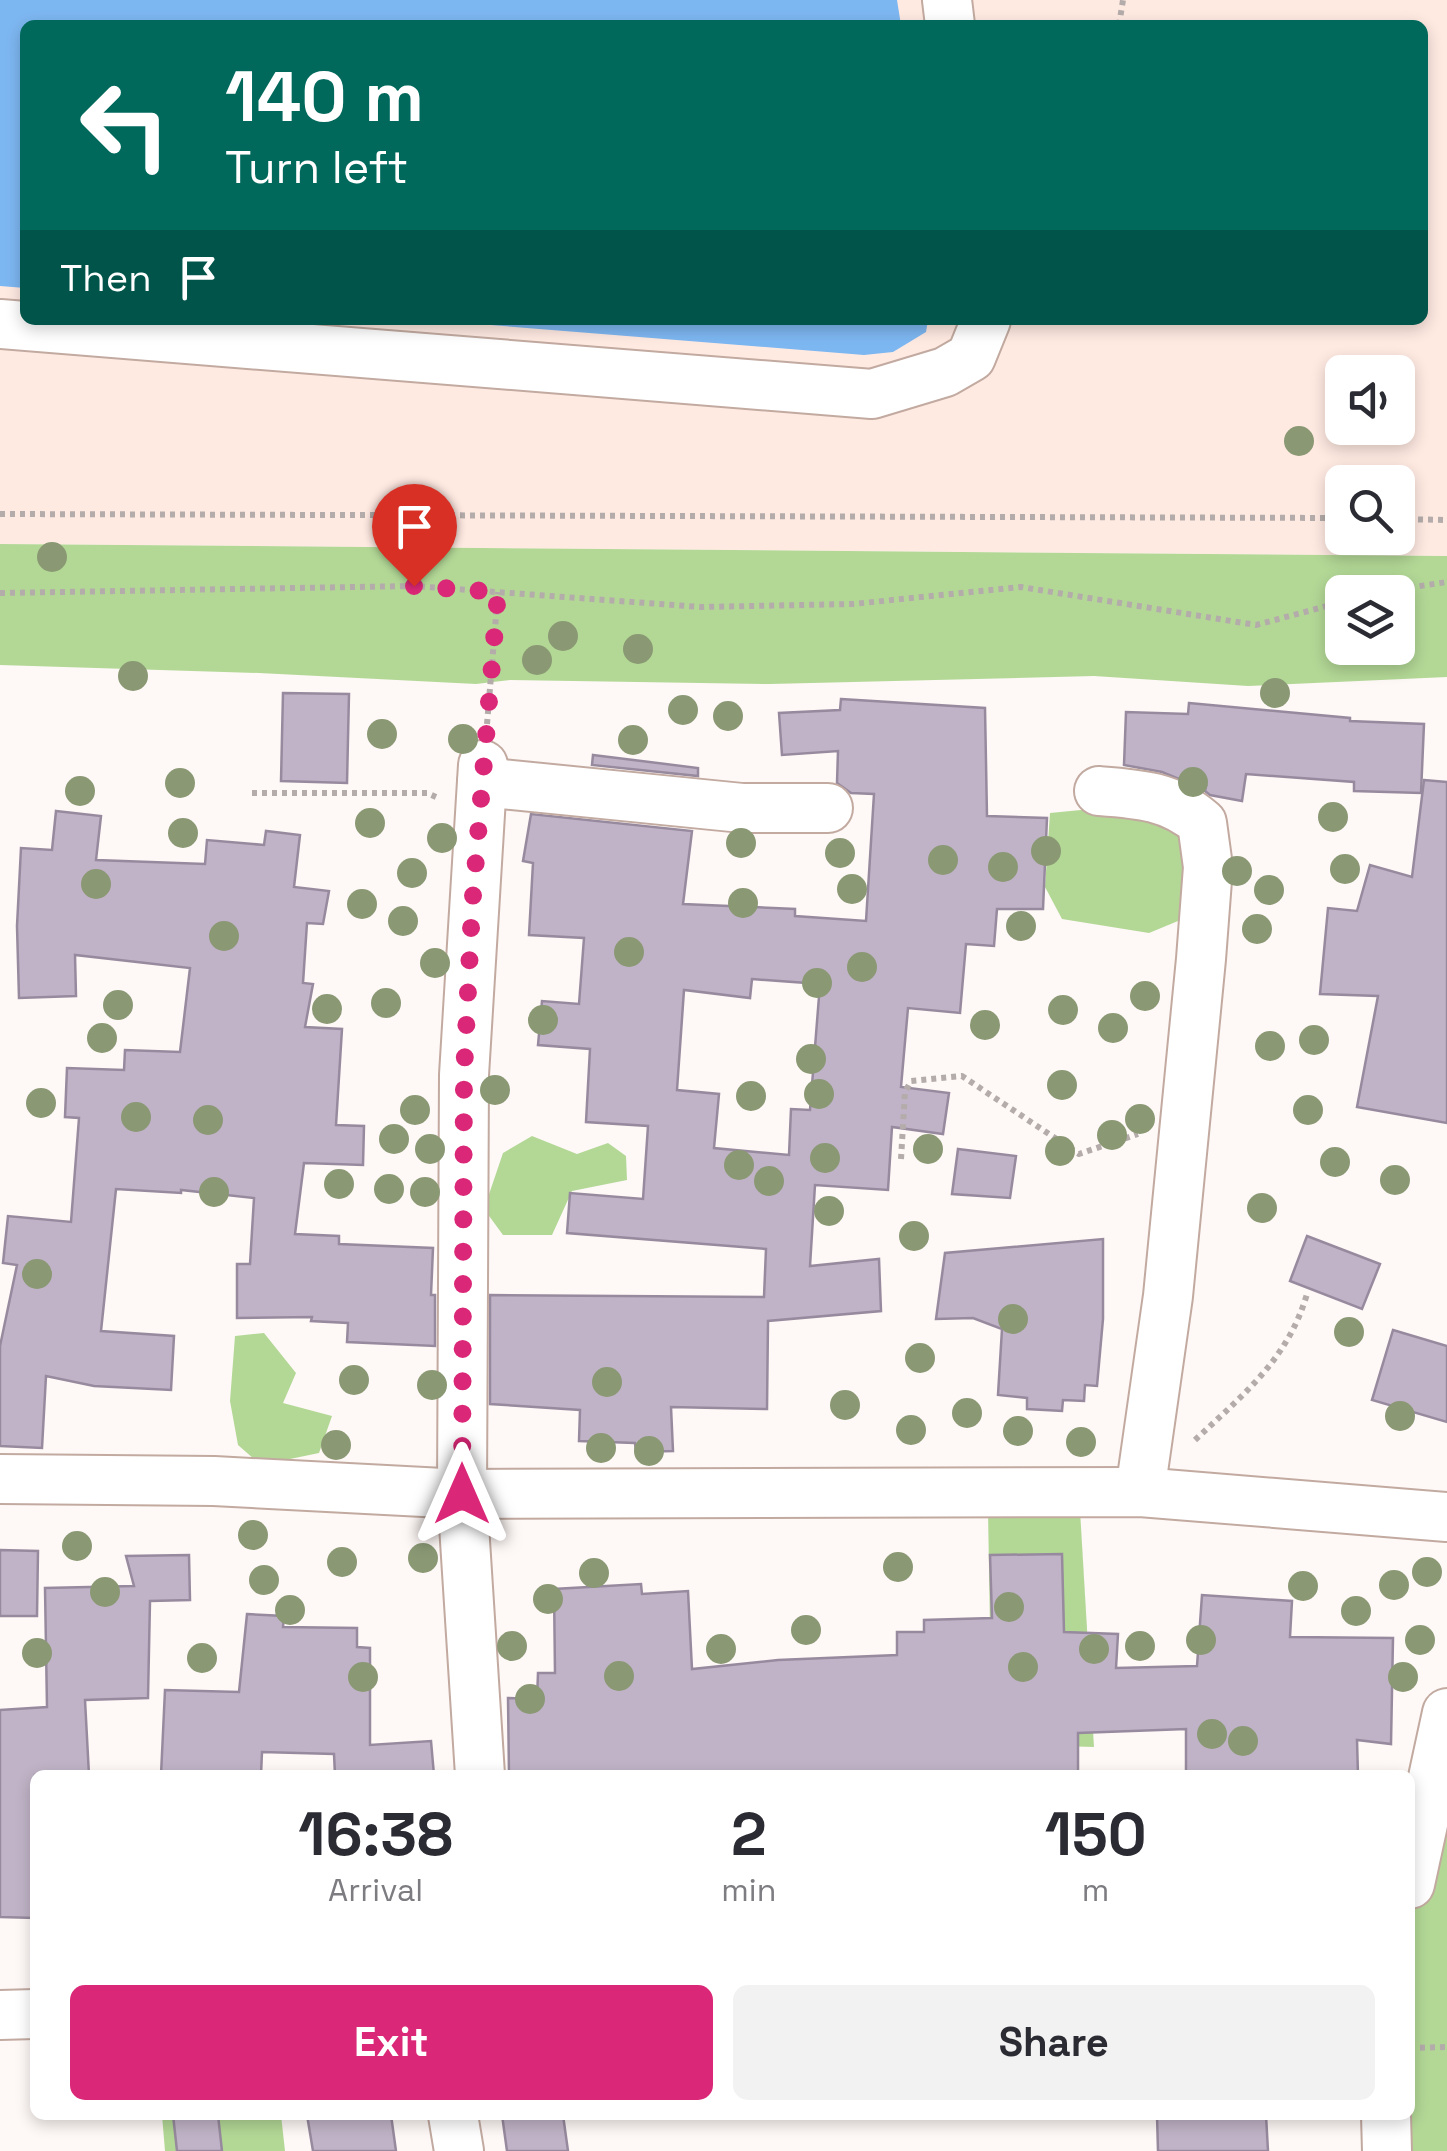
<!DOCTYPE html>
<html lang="en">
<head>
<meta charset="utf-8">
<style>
	:root { --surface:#fff; --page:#f2f2f3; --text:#2b2b33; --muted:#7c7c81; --accent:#db2777 }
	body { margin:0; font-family:"Space Grotesk",sans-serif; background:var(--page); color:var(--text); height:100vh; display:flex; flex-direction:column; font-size:38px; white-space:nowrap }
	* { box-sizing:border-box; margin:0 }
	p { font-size:32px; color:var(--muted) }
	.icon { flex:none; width:55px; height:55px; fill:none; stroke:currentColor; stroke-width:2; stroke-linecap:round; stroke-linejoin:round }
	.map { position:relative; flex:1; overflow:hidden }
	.panel { position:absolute; left:30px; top:1770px; width:1385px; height:350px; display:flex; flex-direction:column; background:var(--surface); border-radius:15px; box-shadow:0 5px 15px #0003 }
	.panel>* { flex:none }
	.top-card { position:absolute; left:20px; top:20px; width:1408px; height:305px; border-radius:15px; box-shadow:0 5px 15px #0003; background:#00695c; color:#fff; overflow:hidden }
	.fabs { position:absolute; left:1325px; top:355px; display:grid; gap:20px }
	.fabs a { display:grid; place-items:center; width:90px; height:90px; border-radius:15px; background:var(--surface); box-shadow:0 5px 15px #0003; font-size:50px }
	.pin { position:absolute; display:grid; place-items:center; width:85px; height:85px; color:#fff; margin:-102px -42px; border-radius:50% 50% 50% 0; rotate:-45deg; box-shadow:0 0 10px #0007 }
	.pin .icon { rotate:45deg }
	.me { position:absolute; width:110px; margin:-55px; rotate:0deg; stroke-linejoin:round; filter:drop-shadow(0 0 8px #0008) }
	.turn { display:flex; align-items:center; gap:35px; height:210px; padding:0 40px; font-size:45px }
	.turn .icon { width:130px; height:130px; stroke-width:2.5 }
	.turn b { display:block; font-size:70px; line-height:85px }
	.then { display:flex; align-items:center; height:95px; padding:0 40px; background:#0003; gap:20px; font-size:38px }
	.eta { display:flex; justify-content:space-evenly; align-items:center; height:170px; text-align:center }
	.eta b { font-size:60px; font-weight:700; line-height:70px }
	.primary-button { display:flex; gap:20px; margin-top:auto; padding:20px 40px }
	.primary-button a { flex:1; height:115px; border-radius:15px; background:var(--accent); color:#fff; font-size:40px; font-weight:700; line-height:115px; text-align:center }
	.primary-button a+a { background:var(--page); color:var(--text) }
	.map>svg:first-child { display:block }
</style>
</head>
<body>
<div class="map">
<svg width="1447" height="2151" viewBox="0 0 1447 2151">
	<rect width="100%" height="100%" fill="#fef8f6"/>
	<path fill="#ffeae2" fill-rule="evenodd" d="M0,0h1447v556l-1447,-12zM25,25h1397v295h-1397zM1342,372h56v56h-56zM1342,482h56v56h-56z"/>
	<g fill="#b3d896" fill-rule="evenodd">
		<path d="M0,544l1447,12v121l-199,9 -154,-10 -324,8 -260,-4 -34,4 -217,-11 -259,-8zM1342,592h56v56h-56z"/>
		<polygon points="1132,805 1169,820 1195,853 1195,914 1149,933 1062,919 1045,887 1050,813"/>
		<polygon points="532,1136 577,1154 608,1143 626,1156 627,1180 572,1191 552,1235 503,1235 484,1209 503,1153"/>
		<polygon points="264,1333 296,1373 283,1403 332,1416 319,1453 261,1465 238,1445 230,1401 235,1336"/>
		<polygon points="1080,1510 1094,1747 992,1744 988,1511"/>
		<polygon points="1447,1766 1447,2151 1398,2151 1396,2115 1410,2115 1410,1913"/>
		<polygon points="162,2115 281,2115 285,2151 165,2151"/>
	</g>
	<g fill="#7db7f1">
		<polygon points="0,0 897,0 901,25 25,25 25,288 0,286"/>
		<polygon points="428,320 928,320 926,332 893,352 864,355"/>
	</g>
	<g fill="#c0b3c7" stroke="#978a9e" stroke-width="2.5" fill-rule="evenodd">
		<polygon points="283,693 349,694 347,783 281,781"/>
		<path d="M841,699l144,9 2,108 60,2 -4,91h-46l-3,37 -28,-2 -6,69 -52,-5 -7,79 48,6 -6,41 -51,-7 -4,63 -73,-5 -5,81 69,-7 2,52 -113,10 -1,88 -96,-2 2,44 -37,1 -1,-9 -56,-2 1,-31 -90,-6v-109l274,2 2,-48 -199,-16 3,-40 73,6 5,-73 -62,-4 4,-73 -52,-4 4,-44 37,3 5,-66 -55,-3 4,-72 -10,-2 8,-47 161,17 -9,73 112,5v7l71,5 8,-127 -23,-1 -14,-10 1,-32 -56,4 -3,-42 61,-3zM752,979l68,5 -10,126 -19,-1 -2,46 -75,-7 5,-54 -42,-4 7,-100 66,8z"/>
		<polygon points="1189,703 1350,718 1350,721 1424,724 1421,793 1354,791 1354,782 1246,774 1242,801 1210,795 1205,791 1206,786 1196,786 1162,772 1124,765 1126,712 1188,714"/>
		<polygon points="593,755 698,768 698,776 592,765"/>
		<polygon points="1424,780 1447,782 1447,1123 1357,1107 1378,996 1320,994 1328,908 1357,911 1370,865 1412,877"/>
		<polygon points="56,811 101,816 96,860 205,864 207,840 264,845 266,831 300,835 294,887 329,891 323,924 307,923 303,983 313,984 305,1027 342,1029 336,1125 364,1126 363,1165 304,1163 295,1234 339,1236 339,1244 433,1248 431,1295 435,1295 435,1346 347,1342 348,1323 311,1321 312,1317 237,1318 237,1264 250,1264 254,1198 181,1190 181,1193 116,1189 101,1331 174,1336 171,1390 94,1386 46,1376 42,1448 0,1446 0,1346 17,1265 3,1263 8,1216 71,1222 79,1118 65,1117 67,1068 124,1070 125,1050 180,1052 190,968 75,955 76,996 19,998 17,926 21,848 52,850"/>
		<polygon points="958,1149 1016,1156 1010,1198 952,1194"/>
		<polygon points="1307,1236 1380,1264 1362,1309 1290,1281"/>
		<polygon points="1103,1239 1103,1319 1097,1386 1085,1385 1084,1401 1063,1400 1062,1411 1027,1409 1027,1398 998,1395 1002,1329 973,1318 936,1319 945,1253"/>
		<polygon points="1393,1330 1447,1346 1447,1422 1372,1400"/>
		<polygon points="0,1550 38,1551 37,1616 0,1616"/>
		<polygon points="1062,1554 1064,1632 1118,1634 1116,1668 1197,1666 1202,1595 1292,1601 1290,1637 1393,1638 1391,1744 1357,1740 1358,1775 1186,1775 1186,1729 1078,1733 1078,1775 509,1775 508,1698 537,1699 538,1673 555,1673 554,1589 641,1584 642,1594 688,1591 692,1669 778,1660 897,1655 897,1632 924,1632 924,1620 992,1618 990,1555"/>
		<polygon points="189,1555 190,1600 150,1601 148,1698 85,1700 89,1775 35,1775 35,1918 0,1917 0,1710 47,1707 45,1588 134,1586 126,1556"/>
		<polygon points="247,1614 284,1616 283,1627 357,1628 357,1647 370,1648 370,1745 431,1741 434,1775 335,1775 334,1754 262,1752 261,1775 161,1775 165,1690 239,1692"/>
		<polygon points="173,2115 218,2115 222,2151 177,2151"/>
		<polygon points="307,2115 391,2115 396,2151 313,2151"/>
		<polygon points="502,2115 563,2115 568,2151 507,2151"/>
		<polygon points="1157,2115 1266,2115 1268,2151 1158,2151"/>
	</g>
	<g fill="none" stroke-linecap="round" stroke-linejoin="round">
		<defs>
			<g id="minor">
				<polyline points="947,0 950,25"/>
				<polyline points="0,324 872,394 945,372 971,357 986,320"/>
				<polyline points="482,782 742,808 828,808"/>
				<path d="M1099,791c41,3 71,5 103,32l6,44 -7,92 -33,337 -28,196"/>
				<polyline points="0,1479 214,1481 462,1494 1140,1492 1447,1517"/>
				<polyline points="480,1775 462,1494 464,1075 483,765"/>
				<polyline points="1410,1884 1447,1713"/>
				<polyline points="0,2015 35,2014"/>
				<polyline points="453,2115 459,2151"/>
				<polyline points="1386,2115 1387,2151"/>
			</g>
		</defs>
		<use href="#minor" stroke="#c2aaa0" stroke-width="52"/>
		<g stroke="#b4acaa" stroke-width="6" stroke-dasharray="5 5" stroke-linecap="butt">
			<polyline points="1119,25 1123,0"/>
			<polyline points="0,514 1342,518"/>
			<polyline points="1398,519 1447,520"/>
			<polyline points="1380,592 1447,582"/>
			<polyline points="0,593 414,586 701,607 853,604 1021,587 1256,625 1342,602"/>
			<polyline points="487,724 498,592"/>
			<polyline points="252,793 427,793 436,797"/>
			<polyline points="901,1159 905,1092 911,1081 962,1076 1079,1154 1138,1134"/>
			<path d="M1195,1440c49,-46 93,-81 112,-146"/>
			<polyline points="1410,2048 1447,2047"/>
		</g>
		<use href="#minor" stroke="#fff" stroke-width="48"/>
	</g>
	<g fill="#8a9874">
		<circle cx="1299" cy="441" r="15"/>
		<circle cx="52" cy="557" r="15"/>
		<circle cx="563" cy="636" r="15"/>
		<circle cx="638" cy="649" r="15"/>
		<circle cx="537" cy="660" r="15"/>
		<circle cx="133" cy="676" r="15"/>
		<circle cx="1275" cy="693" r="15"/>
		<circle cx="683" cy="710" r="15"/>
		<circle cx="728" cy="716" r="15"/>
		<circle cx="382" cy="734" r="15"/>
		<circle cx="463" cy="739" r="15"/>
		<circle cx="633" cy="740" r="15"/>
		<circle cx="1193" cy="782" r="15"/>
		<circle cx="180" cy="783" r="15"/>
		<circle cx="80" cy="791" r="15"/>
		<circle cx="1333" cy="817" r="15"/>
		<circle cx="370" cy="823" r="15"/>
		<circle cx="183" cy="833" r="15"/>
		<circle cx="442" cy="838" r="15"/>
		<circle cx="741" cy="843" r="15"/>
		<circle cx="1046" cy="851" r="15"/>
		<circle cx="840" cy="853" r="15"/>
		<circle cx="943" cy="860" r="15"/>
		<circle cx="1003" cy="867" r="15"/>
		<circle cx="1345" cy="869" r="15"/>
		<circle cx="1237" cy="871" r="15"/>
		<circle cx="412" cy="873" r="15"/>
		<circle cx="96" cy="884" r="15"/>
		<circle cx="852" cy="889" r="15"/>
		<circle cx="1269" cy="890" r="15"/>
		<circle cx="743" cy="903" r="15"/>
		<circle cx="362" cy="904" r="15"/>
		<circle cx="403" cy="921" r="15"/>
		<circle cx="1021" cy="926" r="15"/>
		<circle cx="1257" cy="929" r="15"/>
		<circle cx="224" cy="936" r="15"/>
		<circle cx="629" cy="952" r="15"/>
		<circle cx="435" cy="963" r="15"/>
		<circle cx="862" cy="967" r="15"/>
		<circle cx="817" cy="983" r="15"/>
		<circle cx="1145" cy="996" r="15"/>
		<circle cx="386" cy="1003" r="15"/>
		<circle cx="118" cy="1005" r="15"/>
		<circle cx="327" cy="1009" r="15"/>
		<circle cx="1063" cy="1010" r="15"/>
		<circle cx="543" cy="1020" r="15"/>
		<circle cx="985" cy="1025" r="15"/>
		<circle cx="1113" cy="1028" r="15"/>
		<circle cx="102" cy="1038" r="15"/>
		<circle cx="1314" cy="1040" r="15"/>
		<circle cx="1270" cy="1046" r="15"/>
		<circle cx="811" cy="1059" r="15"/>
		<circle cx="1062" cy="1085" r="15"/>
		<circle cx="495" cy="1090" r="15"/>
		<circle cx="819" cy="1094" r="15"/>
		<circle cx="751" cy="1096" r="15"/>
		<circle cx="41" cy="1103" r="15"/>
		<circle cx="415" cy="1110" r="15"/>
		<circle cx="1308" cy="1110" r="15"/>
		<circle cx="136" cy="1117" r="15"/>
		<circle cx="1140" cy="1119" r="15"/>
		<circle cx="208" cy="1120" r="15"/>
		<circle cx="1112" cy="1135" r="15"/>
		<circle cx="394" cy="1139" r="15"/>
		<circle cx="430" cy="1149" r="15"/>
		<circle cx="928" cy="1149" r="15"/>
		<circle cx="1060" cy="1151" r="15"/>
		<circle cx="825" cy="1158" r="15"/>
		<circle cx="1335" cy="1162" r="15"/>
		<circle cx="739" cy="1165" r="15"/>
		<circle cx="1395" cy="1180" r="15"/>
		<circle cx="769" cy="1181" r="15"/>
		<circle cx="339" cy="1184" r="15"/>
		<circle cx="389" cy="1189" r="15"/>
		<circle cx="214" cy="1192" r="15"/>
		<circle cx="425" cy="1192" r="15"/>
		<circle cx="1262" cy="1208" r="15"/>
		<circle cx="829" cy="1211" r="15"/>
		<circle cx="914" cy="1236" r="15"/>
		<circle cx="37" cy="1274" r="15"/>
		<circle cx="1013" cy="1319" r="15"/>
		<circle cx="1349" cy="1332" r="15"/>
		<circle cx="920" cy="1358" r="15"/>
		<circle cx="354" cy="1380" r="15"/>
		<circle cx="607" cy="1382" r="15"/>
		<circle cx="432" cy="1385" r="15"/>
		<circle cx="845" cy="1405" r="15"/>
		<circle cx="967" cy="1413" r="15"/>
		<circle cx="1400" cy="1416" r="15"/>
		<circle cx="911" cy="1430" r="15"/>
		<circle cx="1018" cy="1431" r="15"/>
		<circle cx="1081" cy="1442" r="15"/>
		<circle cx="336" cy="1445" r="15"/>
		<circle cx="601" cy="1448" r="15"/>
		<circle cx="649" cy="1451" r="15"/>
		<circle cx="253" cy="1535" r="15"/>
		<circle cx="77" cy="1546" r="15"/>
		<circle cx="423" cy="1558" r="15"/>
		<circle cx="342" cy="1562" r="15"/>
		<circle cx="898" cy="1567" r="15"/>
		<circle cx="1427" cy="1572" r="15"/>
		<circle cx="594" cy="1573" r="15"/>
		<circle cx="264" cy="1580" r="15"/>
		<circle cx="1394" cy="1585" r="15"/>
		<circle cx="1303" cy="1586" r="15"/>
		<circle cx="105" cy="1592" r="15"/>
		<circle cx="548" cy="1599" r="15"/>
		<circle cx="1009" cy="1607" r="15"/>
		<circle cx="290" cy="1610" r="15"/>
		<circle cx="1356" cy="1611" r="15"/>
		<circle cx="806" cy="1630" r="15"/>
		<circle cx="1201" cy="1640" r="15"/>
		<circle cx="1420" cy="1640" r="15"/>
		<circle cx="512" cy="1646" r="15"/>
		<circle cx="1140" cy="1646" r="15"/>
		<circle cx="721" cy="1649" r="15"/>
		<circle cx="1094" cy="1649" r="15"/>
		<circle cx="37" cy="1653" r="15"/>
		<circle cx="202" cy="1658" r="15"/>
		<circle cx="1023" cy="1667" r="15"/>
		<circle cx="619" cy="1676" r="15"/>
		<circle cx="363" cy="1677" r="15"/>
		<circle cx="1403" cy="1677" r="15"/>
		<circle cx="530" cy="1699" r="15"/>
		<circle cx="1212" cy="1734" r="15"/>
		<circle cx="1243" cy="1741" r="15"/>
	</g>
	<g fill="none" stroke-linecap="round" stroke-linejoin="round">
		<polyline stroke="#db2777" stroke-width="18" stroke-dasharray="0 32.4" points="414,586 498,592 472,908 464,1074 462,1494"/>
	</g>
</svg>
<div class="fabs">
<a><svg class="icon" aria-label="sound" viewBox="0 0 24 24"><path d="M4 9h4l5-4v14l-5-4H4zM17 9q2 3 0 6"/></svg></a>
<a><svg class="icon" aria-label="search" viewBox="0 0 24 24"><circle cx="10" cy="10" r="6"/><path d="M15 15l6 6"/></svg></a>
<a><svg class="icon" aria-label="layers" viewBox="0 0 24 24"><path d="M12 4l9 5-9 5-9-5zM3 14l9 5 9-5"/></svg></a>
</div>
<div class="pin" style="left:414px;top:586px;background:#d93025"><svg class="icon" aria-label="arrive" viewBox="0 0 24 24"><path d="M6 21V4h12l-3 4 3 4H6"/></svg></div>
<svg class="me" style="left:462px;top:1494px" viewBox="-20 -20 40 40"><path d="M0-17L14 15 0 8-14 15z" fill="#db2777" stroke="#fff" stroke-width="4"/></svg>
<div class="top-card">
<div class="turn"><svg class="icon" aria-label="left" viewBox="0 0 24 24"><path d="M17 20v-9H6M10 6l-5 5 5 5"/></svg><div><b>140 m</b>Turn left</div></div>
<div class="then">Then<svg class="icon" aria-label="arrive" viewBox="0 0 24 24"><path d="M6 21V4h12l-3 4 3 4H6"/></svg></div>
</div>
<section class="panel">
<div class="eta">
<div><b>16:38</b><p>Arrival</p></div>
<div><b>2</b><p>min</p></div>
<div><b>150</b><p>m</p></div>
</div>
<div class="primary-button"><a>Exit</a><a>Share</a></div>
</section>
</div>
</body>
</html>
